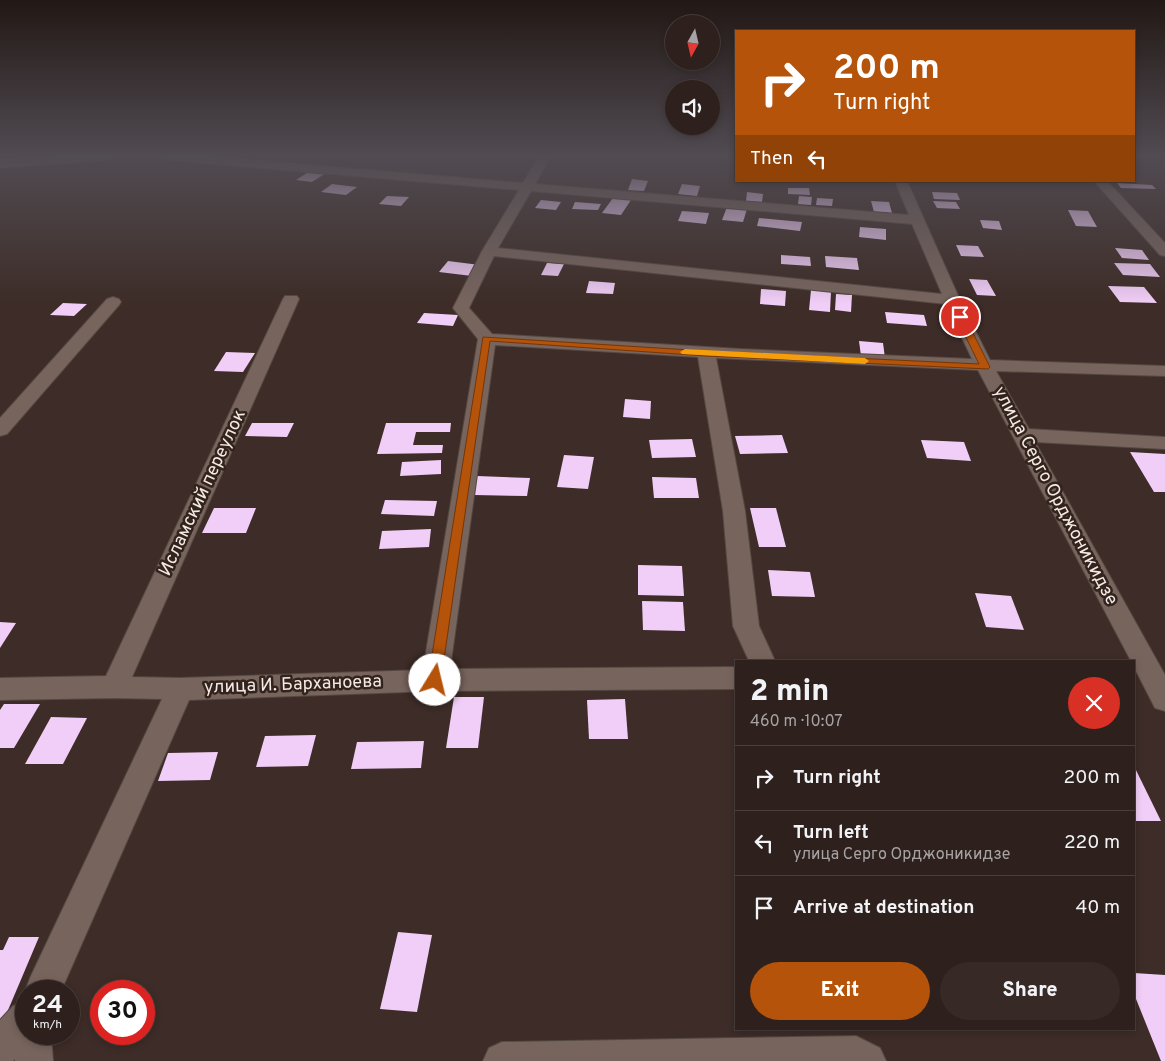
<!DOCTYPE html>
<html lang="en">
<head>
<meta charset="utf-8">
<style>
	:root { --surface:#2e211d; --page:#362926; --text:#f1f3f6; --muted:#a7a3a4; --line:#493e3b; --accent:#b45309 }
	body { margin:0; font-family:Overpass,sans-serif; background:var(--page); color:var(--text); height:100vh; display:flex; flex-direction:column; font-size:19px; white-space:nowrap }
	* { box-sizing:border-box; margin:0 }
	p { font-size:16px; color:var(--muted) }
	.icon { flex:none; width:28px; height:28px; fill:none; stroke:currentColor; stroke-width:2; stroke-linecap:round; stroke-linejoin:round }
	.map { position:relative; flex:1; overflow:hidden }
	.sheet { position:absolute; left:735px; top:660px; width:400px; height:370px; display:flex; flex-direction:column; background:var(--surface); border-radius:0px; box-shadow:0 2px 8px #0003,0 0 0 1px var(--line) }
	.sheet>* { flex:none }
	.top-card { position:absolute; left:735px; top:30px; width:400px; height:152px; border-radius:0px; box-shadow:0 2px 8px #0003,0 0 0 1px var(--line); background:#b45309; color:#fff; overflow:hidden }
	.needle { width:32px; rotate:188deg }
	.controls { position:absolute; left:665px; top:15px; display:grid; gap:10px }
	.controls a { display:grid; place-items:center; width:55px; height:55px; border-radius:50%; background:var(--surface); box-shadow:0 2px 8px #0003,0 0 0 1px var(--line); font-size:25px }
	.speed { position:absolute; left:15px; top:980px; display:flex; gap:10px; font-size:25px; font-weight:700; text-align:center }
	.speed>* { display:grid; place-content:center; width:65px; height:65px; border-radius:50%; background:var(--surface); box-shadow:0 2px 8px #0003,0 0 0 1px var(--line); line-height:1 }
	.speed small { font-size:12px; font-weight:400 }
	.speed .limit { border:8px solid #d22; background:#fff; color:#111 }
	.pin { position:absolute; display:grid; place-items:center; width:42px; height:42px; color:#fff; margin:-21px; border:2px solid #fff; border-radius:50%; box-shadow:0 1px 5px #0007 }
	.me { position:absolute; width:55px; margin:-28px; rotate:9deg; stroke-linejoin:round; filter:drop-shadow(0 0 4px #0008) }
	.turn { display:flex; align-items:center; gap:18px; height:105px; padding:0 15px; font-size:22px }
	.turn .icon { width:65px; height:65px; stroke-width:2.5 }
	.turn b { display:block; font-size:35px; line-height:42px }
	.then { display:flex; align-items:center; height:48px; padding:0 15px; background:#0003; gap:10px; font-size:19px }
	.round { display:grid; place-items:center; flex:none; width:52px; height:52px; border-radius:26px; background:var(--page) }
	.headline { display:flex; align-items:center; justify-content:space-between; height:85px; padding:0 15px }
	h1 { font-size:30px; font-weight:800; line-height:38px }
	.button { display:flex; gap:10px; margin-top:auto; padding:10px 15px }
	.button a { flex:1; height:58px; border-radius:30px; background:var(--accent); color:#fff; font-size:20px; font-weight:800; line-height:58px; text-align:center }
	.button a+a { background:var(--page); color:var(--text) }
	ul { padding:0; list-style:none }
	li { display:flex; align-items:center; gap:15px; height:65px; padding:0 15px; border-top:1px solid var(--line) }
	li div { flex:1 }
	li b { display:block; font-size:19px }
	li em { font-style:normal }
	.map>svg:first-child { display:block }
</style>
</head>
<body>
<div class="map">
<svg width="1165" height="1061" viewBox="0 0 1165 1061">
	<rect width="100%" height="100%" fill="#3d2c27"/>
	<g fill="#f1cef7">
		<polygon points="310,171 326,173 312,182 296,180"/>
		<polygon points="632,179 648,181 644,191 628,190"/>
		<polygon points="1117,183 1152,185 1156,189 1121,188"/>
		<polygon points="332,184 357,187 346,195 321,192"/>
		<polygon points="682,184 700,186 697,196 678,194"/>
		<polygon points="788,188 809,188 810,195 788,194"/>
		<polygon points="747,192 763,194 762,202 746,201"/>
		<polygon points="932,192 957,193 960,200 934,199"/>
		<polygon points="387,196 409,197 401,206 379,204"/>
		<polygon points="799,196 812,197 811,205 798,204"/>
		<polygon points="613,198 631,200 621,215 602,213"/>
		<polygon points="817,198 833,199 832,206 816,205"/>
		<polygon points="541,200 561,202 556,210 535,208"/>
		<polygon points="871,201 889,202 892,213 874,212"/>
		<polygon points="933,201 956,202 960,209 937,208"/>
		<polygon points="575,202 601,204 598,210 572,209"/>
		<polygon points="727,207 747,209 743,222 722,220"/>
		<polygon points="1068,210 1088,211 1097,227 1076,226"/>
		<polygon points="682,211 709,213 706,224 678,221"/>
		<polygon points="759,218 802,222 800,231 757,226"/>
		<polygon points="980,220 999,221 1002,230 983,228"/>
		<polygon points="860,227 886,229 886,240 859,237"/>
		<polygon points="956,245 978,246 984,257 961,256"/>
		<polygon points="1115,248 1142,250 1149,260 1122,258"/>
		<polygon points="781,255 810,257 811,266 781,264"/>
		<polygon points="825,256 857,258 859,270 826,267"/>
		<polygon points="448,261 480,265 472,276 439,272"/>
		<polygon points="547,263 564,264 558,276 541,275"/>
		<polygon points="1114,263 1150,264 1160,277 1123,275"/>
		<polygon points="969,279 987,280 996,296 977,295"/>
		<polygon points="589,281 615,283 613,294 586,293"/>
		<polygon points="1108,286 1144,287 1157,303 1120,302"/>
		<polygon points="761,289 786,291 785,306 760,304"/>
		<polygon points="811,290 831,292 830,312 809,310"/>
		<polygon points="836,294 852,295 851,312 835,310"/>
		<polygon points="63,303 87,304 74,316 50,315"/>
		<polygon points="885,312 924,315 927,326 887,323"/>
		<polygon points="424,313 458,315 453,326 417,323"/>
		<polygon points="859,341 883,343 885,358 861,356"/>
		<polygon points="226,352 255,353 243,372 214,371"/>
		<polygon points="625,399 651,401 650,419 623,417"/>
		<polygon points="252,423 294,423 287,437 245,436"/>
		<polygon points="386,423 451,423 450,432 416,432 413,445 443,445 442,453 377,454"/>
		<polygon points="782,435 788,453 740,454 735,436"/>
		<polygon points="692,439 696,457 652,458 649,440"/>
		<polygon points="921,440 964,442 971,461 927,458"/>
		<polygon points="1130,452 1165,454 1165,492 1154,492"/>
		<polygon points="564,455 594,457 588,489 557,487"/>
		<polygon points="441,460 441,474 400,476 402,462"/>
		<polygon points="477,476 530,478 527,496 474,495"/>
		<polygon points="652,477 696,478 699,498 654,498"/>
		<polygon points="385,500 437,501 434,516 381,514"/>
		<polygon points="214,508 256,508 246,533 202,533"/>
		<polygon points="750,508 776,508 786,547 759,547"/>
		<polygon points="431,529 429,547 379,549 382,531"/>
		<polygon points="638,565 682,566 684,596 638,595"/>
		<polygon points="768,570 810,572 815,597 772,596"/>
		<polygon points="975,593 1011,596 1024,630 986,627"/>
		<polygon points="642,601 683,602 685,631 643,630"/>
		<polygon points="0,622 16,623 0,648"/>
		<polygon points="454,697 484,697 478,748 446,748"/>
		<polygon points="625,699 628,739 589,739 587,700"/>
		<polygon points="4,704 40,704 14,748 0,748 0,710"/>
		<polygon points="51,717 87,718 63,764 25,764"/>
		<polygon points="316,735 308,766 256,767 265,736"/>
		<polygon points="424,741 421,768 351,769 357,742"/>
		<polygon points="218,752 210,780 158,781 168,753"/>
		<polygon points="1134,766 1161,821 1134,821"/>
		<polygon points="398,932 432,935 417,1012 380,1009"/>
		<polygon points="9,937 39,937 3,1022 0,1022 0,950 3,950"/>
		<polygon points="1134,973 1165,975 1165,1061 1161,1061 1134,994"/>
	</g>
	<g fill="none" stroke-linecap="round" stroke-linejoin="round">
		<defs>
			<g id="minor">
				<polygon points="62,156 117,156 111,160 0,168 0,160"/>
				<path d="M159,156h48l316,27 16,-27h12l-16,28 374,31 -14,-34h12l53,119 30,60 175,6v10l-169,-5 33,58 136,8v12l-130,-7 130,233v36l-10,-3 -21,-41v-6h-3l-153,-291 -262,-12 29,153 14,115 16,35h-26l-16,-35 -10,-115 -25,-154 -203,-12 -45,324 286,-2v22l-301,2 -246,9 -128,291h-35v3l-1,-3 5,-13 132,-279 -48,-1 -114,2v-22l106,-2 177,-377 2,-3h12l2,3 -167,378 48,1 243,-8 55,-331 -25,-31 29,-57 37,-61 -354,-30zM531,191l381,33 30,70 -444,-46zM494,256l452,48 26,55 -231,-10 -249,-15 -23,-26z"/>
				<polygon points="1094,181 1107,181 1165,243 1165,256 1160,255"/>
				<polygon points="113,297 119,299 121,302 119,305 7,434 0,436 0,418 107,299"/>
				<polygon points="26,1001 26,1034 51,1034 53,1061 15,1061 15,1059 13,1061 0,1061 0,1020 13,1006"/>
				<polygon points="856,1036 880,1048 886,1061 483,1061 489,1048 502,1042"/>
			</g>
		</defs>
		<use href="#minor" stroke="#554842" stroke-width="2"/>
		<use href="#minor" fill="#77645d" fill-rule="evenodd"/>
	</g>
	<linearGradient id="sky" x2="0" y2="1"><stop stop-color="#221815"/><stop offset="0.51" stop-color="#514b52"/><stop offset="1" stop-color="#514b52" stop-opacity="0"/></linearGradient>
	<rect width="1165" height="305" fill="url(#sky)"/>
	<polygon fill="#b45309" stroke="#753606" points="960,314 965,317 990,367 988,369 706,356 490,341 441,680 439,683 435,685 430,683 428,680 483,337 706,351 979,364 956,317"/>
	<polygon fill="#f59e0b" points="685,349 865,358 869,361 865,364 682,354 680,352"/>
	<g text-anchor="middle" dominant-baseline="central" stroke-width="5" stroke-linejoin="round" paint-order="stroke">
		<g font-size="18" fill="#f4e9e5" stroke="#32231d">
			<text transform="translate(203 493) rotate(-65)">Исламский переулок</text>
			<text transform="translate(1055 496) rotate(62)">улица Серго Орджоникидзе</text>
			<text transform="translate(293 685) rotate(-2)">улица И. Барханоева</text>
		</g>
	</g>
</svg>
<div class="controls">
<a><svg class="needle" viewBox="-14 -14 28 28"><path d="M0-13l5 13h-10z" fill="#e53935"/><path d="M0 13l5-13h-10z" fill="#a7a3a4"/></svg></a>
<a><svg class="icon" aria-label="sound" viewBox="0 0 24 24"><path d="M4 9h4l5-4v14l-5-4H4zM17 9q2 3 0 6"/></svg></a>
</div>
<div class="speed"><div>24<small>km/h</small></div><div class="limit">30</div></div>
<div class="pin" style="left:960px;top:317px;background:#d93025"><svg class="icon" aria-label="arrive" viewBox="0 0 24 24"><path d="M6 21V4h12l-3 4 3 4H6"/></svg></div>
<svg class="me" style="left:435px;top:680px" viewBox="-20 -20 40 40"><circle r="19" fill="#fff"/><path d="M0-13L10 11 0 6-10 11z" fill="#b45309"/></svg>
<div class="top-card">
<div class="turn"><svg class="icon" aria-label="right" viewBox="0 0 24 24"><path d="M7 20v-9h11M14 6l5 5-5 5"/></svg><div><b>200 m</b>Turn right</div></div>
<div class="then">Then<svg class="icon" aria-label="left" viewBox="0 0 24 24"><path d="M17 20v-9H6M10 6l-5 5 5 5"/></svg></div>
</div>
<section class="sheet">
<div class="headline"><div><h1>2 min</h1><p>460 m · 10:07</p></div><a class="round" style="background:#d93025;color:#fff"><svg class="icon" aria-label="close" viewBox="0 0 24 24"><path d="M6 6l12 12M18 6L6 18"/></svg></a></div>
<ul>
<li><svg class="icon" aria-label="right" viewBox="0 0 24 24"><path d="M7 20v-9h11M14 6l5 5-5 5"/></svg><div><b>Turn right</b></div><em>200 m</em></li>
<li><svg class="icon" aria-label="left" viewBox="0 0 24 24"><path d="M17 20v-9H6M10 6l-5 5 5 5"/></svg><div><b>Turn left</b><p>улица Серго Орджоникидзе</p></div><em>220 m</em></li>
<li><svg class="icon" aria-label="arrive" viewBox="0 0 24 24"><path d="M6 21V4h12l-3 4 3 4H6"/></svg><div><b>Arrive at destination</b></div><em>40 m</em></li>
</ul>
<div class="button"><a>Exit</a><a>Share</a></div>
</section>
</div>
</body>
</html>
